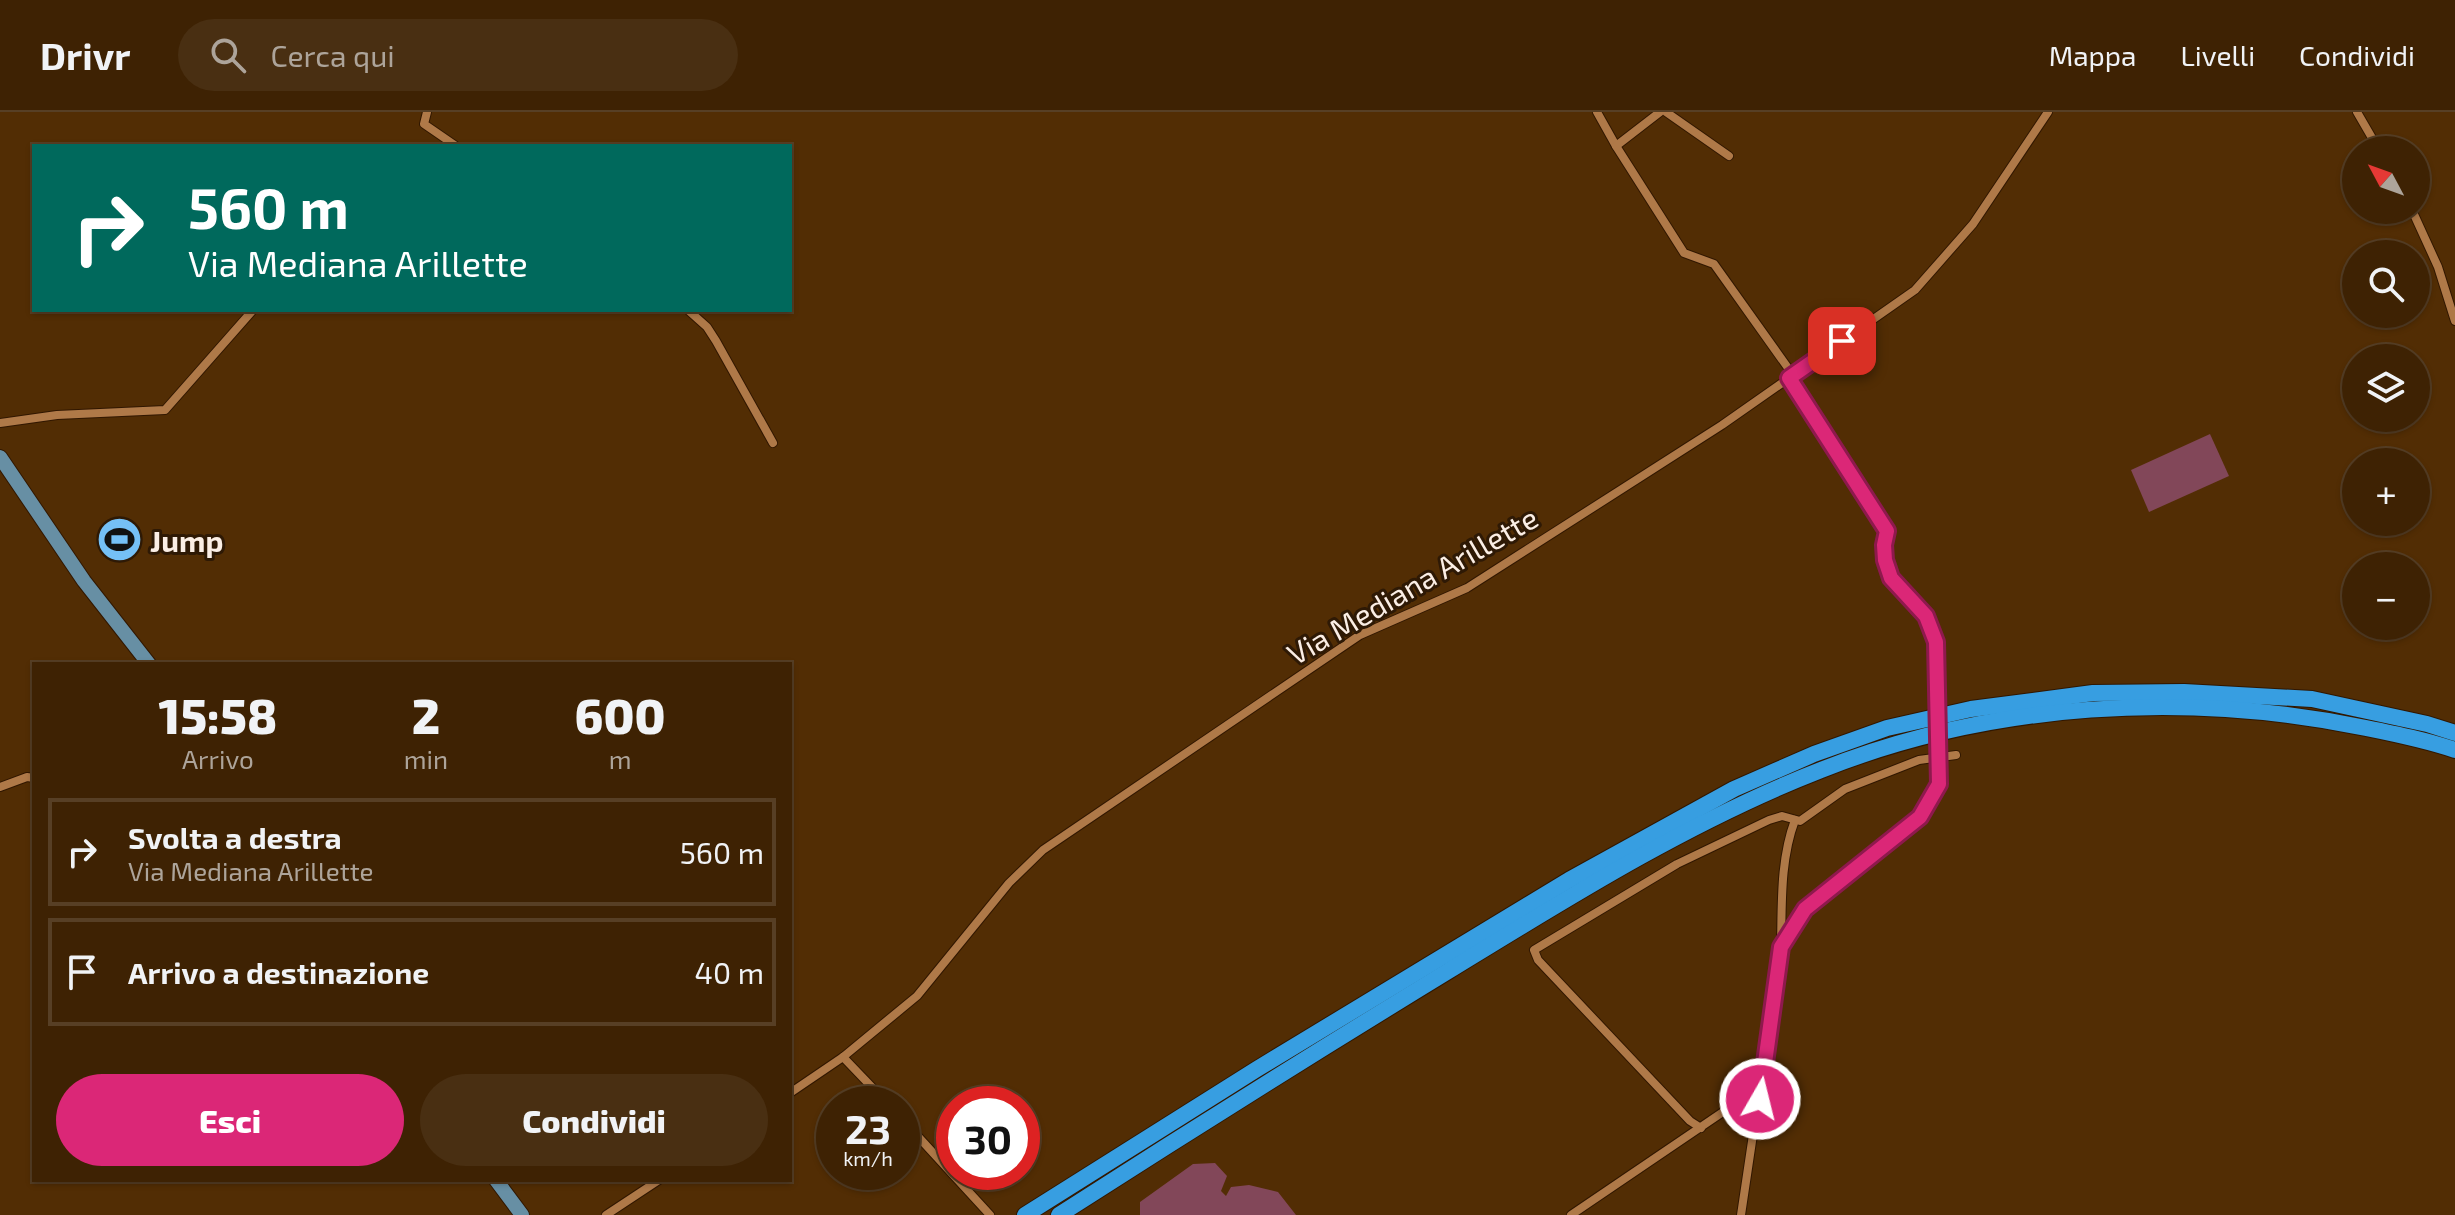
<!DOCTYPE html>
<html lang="it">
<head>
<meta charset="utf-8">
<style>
	:root { --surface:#3e2203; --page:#492f12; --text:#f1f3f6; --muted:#ada49a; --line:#573f25; --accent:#db2777 }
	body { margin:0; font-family:"Exo 2",sans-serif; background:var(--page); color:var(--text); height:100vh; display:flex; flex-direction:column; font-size:30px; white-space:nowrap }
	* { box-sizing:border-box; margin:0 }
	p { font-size:26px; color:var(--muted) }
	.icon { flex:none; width:44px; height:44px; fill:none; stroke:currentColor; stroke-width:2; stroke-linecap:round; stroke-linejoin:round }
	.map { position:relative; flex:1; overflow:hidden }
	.panel { position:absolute; left:32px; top:550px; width:760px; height:520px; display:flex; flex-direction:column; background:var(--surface); border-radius:0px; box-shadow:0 2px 6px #0004,0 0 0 2px var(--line) }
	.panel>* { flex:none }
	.hud { position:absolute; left:32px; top:32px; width:760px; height:168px; border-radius:0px; box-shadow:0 2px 6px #0004,0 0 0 2px var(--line); background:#00695c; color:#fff; overflow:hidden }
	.needle { width:52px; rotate:311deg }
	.fabs { position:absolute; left:2342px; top:24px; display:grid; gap:16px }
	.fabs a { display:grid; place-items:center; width:88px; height:88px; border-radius:50%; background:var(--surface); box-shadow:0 2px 6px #0004,0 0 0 2px var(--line); font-size:40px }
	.speed { position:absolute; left:816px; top:974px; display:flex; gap:16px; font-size:40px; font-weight:700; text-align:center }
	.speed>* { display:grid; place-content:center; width:104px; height:104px; border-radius:50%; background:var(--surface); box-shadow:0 2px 6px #0004,0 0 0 2px var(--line); line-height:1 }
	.speed small { font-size:20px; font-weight:400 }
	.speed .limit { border:12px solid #d22; background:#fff; color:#111 }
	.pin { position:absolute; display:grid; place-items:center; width:68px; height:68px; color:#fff; margin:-34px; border-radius:16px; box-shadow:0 4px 12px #0006 }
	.me { position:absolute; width:88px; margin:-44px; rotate:8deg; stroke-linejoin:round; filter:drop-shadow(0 0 6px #0008) }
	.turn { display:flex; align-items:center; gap:28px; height:168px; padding:0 24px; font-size:36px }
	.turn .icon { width:104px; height:104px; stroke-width:2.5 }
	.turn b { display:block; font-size:56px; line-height:68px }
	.eta { display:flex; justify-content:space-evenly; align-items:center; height:136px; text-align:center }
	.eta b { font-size:48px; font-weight:800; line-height:56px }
	.cta { display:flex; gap:16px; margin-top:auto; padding:16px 24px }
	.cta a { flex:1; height:92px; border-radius:48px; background:var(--accent); color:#fff; font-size:32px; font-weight:800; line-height:92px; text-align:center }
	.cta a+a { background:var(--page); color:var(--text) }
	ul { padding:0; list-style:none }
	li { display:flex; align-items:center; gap:24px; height:108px; margin:0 16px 12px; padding:0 8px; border:4px solid var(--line); border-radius:0px }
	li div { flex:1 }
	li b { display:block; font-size:30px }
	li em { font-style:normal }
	header { display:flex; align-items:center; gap:48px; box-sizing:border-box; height:112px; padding:0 40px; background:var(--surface); border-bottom:2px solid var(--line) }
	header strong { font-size:38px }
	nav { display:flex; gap:44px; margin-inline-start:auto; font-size:28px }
	.search { width:560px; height:72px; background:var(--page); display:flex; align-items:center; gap:20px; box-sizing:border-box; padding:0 28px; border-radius:44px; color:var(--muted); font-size:30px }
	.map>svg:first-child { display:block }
</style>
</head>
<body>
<header>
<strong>Drivr</strong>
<div class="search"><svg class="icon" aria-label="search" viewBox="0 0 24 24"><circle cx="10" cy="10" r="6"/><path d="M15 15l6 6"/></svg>Cerca qui</div>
<nav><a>Mappa</a><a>Livelli</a><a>Condividi</a></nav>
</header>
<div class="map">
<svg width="2455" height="1103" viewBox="0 0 2455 1103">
	<rect width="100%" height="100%" fill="#522d04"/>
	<g fill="#824759">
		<polygon points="2210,322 2229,364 2149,400 2131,358"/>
		<polygon points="1215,1051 1227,1064 1221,1079 1226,1084 1231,1075 1249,1073 1278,1080 1296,1103 1140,1103 1140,1090 1193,1052"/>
	</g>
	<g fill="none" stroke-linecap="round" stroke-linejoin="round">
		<defs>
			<g id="street">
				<polyline points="427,0 424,12 456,34"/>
				<polyline points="1597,0 1616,34"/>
				<polyline points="1660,0 1616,34 1684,141 1714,152 1793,263"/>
				<polyline points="1666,0 1729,44"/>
				<polyline points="2357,0 2379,38"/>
				<polyline points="2412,98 2438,155 2455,209"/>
				<polyline points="688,198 707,215 716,229 773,331"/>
				<path d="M1789,266l98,153c-11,51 18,51 39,86 9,15 11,31 12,48"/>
				<polyline points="0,311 57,303 165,298 253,198"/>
				<polyline points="0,675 27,665 34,666"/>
				<path d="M1781,834c1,-42 -1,-86 14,-126"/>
				<polyline points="843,945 888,992"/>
				<polyline points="790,981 843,945 917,884 1009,771 1043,738 1360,523 1467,476 1722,313 1915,178 1973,112 2048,0"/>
				<polyline points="902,1007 990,1103"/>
				<polyline points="1701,1016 1690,1009 1538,848 1534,838 1677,752 1769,708 1782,704 1800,709 1845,677 1919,648 1956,643"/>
				<polyline points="606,1103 659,1068"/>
				<polyline points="1571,1103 1748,983 1760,987"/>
				<polyline points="1741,1103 1781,835 1805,797 1920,705 1939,672 1939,655"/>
			</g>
			<g id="primary">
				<polyline points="0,345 84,469 149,552"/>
				<polyline points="496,1068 522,1103"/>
			</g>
			<g id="highway">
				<polyline points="1025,1103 1257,957 1569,768 1734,677 1814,642 1887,616 1971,597 2093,581 2184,580 2312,587 2427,612 2455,621"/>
				<path d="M1059,1103c129,-83 260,-165 391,-245 119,-73 240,-149 371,-200 171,-68 366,-79 545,-42 30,6 60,12 89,22"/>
			</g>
		</defs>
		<use href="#street" stroke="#311700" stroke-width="10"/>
		<use href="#primary" stroke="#311700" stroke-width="16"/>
		<use href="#highway" stroke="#311700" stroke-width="18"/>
		<use href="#street" stroke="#af7948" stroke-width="8"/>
		<use href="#primary" stroke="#678fa4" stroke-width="14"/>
		<use href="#highway" stroke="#379ee1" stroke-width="16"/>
		<defs>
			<polyline id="street-bridge" points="1938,553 1939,655"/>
		</defs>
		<use href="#street-bridge" stroke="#311700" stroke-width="10" stroke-linecap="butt"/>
		<use href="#street-bridge" stroke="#af7948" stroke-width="8"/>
	</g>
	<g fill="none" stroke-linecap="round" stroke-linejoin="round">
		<defs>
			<polyline id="route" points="1760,987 1781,835 1805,797 1920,705 1939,672 1936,530 1926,504 1891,466 1885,448 1884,433 1887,419 1789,266 1842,229"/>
		</defs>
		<use href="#route" stroke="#8e194d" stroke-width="20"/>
		<use href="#route" stroke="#db2777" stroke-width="14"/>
	</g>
	<defs>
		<symbol id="stadium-disc" viewBox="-11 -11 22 22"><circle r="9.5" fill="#75c0f6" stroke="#2e1905"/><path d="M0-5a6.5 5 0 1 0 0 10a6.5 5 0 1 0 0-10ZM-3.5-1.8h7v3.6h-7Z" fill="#111"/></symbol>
	</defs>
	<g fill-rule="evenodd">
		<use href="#stadium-disc" x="94" y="402" width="51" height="51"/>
	</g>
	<g text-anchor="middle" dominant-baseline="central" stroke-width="6" stroke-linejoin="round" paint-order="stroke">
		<g font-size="30" font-weight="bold" fill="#fbeee5" stroke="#2e1905" text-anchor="start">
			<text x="150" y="428">Jump</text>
		</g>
		<g font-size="30" fill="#fbeee5" stroke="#2e1905">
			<text transform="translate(1412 473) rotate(-30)">Via Mediana Arillette</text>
		</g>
	</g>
</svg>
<div class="fabs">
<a><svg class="needle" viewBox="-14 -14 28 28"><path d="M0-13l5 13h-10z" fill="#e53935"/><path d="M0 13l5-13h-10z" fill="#ada49a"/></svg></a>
<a><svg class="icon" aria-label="search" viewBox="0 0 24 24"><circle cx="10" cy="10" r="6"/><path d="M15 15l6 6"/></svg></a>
<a><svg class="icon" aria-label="layers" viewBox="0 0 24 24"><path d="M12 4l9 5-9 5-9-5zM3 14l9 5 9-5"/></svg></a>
<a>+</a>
<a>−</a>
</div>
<div class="speed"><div>23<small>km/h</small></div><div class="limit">30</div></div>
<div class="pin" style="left:1842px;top:229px;background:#d93025"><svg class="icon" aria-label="arrive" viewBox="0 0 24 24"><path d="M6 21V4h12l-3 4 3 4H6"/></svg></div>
<svg class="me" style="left:1760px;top:987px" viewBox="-20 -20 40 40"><circle r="17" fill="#db2777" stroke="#fff" stroke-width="3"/><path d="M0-11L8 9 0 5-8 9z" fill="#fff"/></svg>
<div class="hud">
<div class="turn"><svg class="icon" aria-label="right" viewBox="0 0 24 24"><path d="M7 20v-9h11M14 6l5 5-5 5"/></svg><div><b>560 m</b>Via Mediana Arillette</div></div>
</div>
<section class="panel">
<div class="eta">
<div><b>15:58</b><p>Arrivo</p></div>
<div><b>2</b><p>min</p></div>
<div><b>600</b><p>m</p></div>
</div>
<ul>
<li><svg class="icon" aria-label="right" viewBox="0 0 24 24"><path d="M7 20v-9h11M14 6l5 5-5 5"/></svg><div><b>Svolta a destra</b><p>Via Mediana Arillette</p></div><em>560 m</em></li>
<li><svg class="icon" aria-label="arrive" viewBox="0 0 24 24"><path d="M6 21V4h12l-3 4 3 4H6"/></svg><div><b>Arrivo a destinazione</b></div><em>40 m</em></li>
</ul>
<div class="cta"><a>Esci</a><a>Condividi</a></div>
</section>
</div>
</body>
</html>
